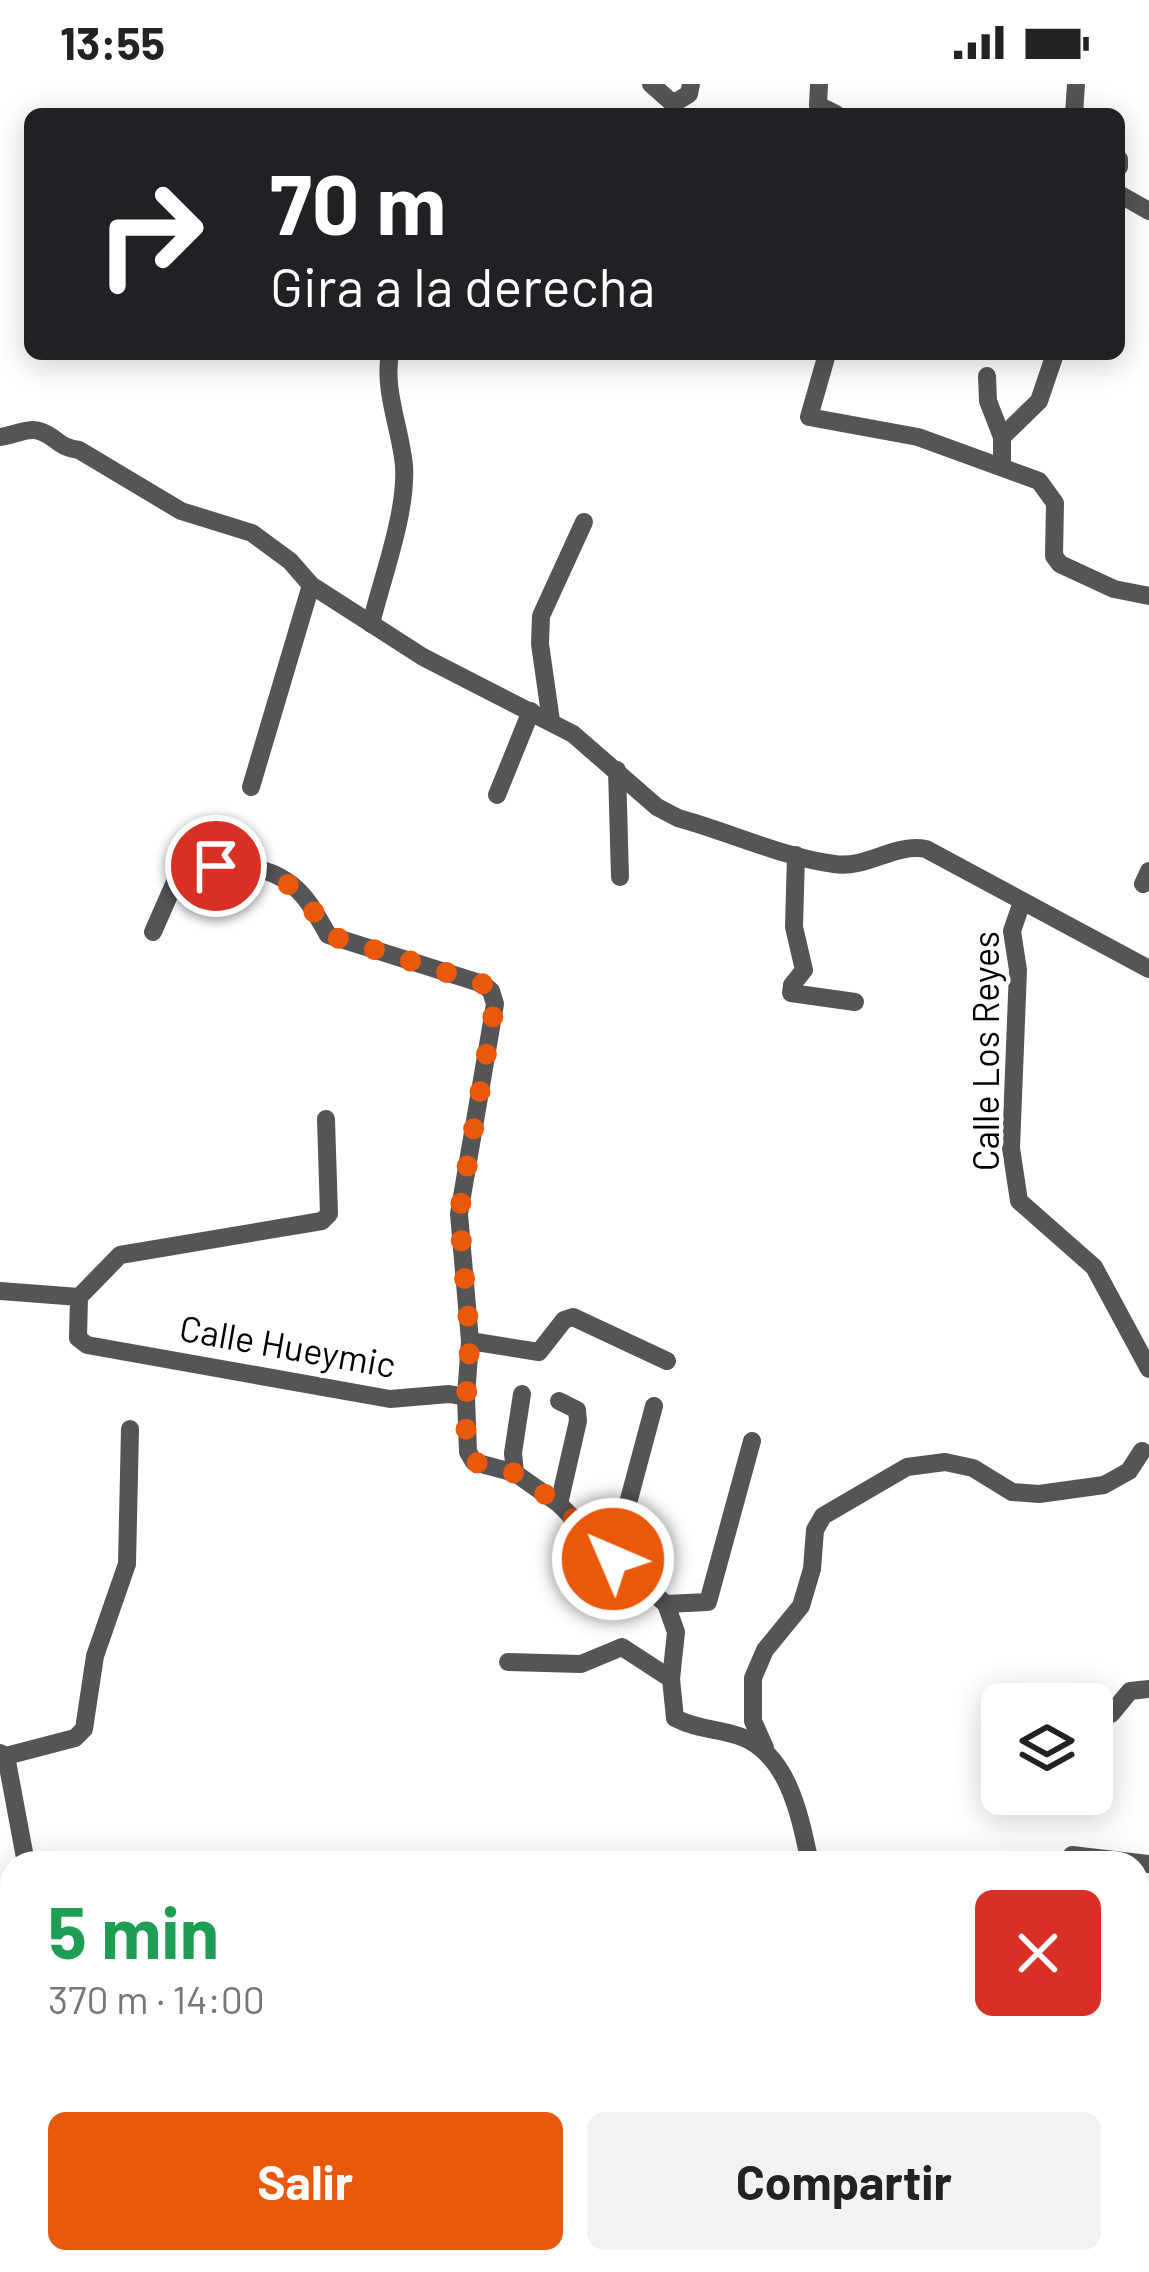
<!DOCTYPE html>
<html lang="es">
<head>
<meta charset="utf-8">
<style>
	:root { --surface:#fff; --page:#f2f2f2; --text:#222; --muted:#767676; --accent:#ea580c }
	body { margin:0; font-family:Barlow,sans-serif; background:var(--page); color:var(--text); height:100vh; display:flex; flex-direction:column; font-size:45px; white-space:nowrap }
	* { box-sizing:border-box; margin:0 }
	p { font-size:39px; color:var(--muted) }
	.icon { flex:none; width:66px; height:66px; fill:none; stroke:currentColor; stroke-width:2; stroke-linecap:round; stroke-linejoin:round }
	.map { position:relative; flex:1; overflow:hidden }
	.sheet { position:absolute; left:0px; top:1767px; width:1149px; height:423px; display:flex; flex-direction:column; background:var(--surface); border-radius:36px 36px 0 0; box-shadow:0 6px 30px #0003 }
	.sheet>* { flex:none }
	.guide { position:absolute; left:24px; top:24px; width:1101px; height:252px; border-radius:18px; box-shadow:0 6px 30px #0003; background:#202124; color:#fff; overflow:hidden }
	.controls { position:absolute; left:981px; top:1599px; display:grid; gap:24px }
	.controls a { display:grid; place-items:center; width:132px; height:132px; border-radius:18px; background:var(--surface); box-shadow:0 6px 30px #0003; font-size:60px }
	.pin { position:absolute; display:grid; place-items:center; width:102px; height:102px; color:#fff; margin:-51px; border:6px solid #fff; border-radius:50%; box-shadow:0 3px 12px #0007 }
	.me { position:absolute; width:132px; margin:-66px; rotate:315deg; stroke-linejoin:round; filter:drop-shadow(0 0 9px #0008) }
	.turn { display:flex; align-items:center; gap:42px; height:252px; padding:0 48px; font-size:54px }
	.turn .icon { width:156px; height:156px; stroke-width:2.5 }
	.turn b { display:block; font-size:84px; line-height:102px }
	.round { display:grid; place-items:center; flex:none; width:126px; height:126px; border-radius:18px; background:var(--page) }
	.summary { display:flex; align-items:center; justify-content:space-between; height:204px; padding:0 48px }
	h1 { font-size:72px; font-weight:700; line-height:90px; color:#1e9e55 }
	.primary-button { display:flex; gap:24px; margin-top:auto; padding:24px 48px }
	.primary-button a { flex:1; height:138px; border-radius:18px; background:var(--accent); color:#fff; font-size:48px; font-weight:700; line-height:138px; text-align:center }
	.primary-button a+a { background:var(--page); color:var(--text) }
	.status { display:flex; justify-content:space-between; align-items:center; height:84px; padding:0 60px; background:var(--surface); direction:ltr }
	.status svg { height:33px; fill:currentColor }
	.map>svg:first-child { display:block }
</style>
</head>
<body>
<div class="status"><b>13:55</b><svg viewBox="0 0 49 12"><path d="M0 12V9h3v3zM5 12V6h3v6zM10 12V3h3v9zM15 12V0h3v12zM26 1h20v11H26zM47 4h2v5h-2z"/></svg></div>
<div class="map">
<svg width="1149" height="2188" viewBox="0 0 1149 2188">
	<rect width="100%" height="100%" fill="#fff"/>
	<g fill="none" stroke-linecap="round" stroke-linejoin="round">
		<g stroke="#555" stroke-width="18">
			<polyline points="651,0 669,16 676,18 689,10 691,0"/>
			<polyline points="819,0 818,21 836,30"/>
			<polyline points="1074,30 1076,0"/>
			<polyline points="1119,75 1119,83"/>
			<polyline points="1119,110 1149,127"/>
			<polyline points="827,270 809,333 918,353 1039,397 1055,419 1054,472 1060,480 1114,505 1149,512"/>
			<polyline points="987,292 988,317 1002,353"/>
			<path d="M0,353c13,-1 29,-11 42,-5 16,6 15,15 37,18l102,61 71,22 38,28 21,24 112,72 150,77 84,73 21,11c51,14 104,39 156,46 34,5 59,-21 92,-15l223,120"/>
			<polyline points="1002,383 1002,353 1039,317 1055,270"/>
			<path d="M371,540c11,-46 36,-111 33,-158 -3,-36 -21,-76 -14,-112"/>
			<polyline points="551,637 540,560 541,532 584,438"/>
			<polyline points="617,686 620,793"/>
			<polyline points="251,703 311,501"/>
			<polyline points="497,711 531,627"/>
			<polyline points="796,771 794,843 804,886 792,901 791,909 855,918"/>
			<polyline points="1143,800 1149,787"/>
			<polyline points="1022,818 1012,847 1018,886 1011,1064 1019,1117 1094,1183 1149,1285"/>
			<path d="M153,848l25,-57c30,-15 82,-13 110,7 19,13 29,34 40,53l155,49 8,7 4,13 -36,210 11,127 -4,56"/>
			<path d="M0,1207l79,6 -1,41 9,7 303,54 59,-5 17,3 2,55 6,10 41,11 44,31 54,55 53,45 10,28 -5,47 4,39c21,11 43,11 64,18 50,17 61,81 71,127"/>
			<polyline points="79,1213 120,1171 322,1137 329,1130 326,1035"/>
			<polyline points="470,1257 539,1268 564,1236 573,1233 667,1277"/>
			<polyline points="559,1317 577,1326 578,1337 559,1420"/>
			<polyline points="515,1389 513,1369 522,1310"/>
			<polyline points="613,1475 654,1322"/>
			<polyline points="666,1520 708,1518 752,1357"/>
			<polyline points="508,1578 581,1580 622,1563 671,1595"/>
			<polyline points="1092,1631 1111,1630 1130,1607 1149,1605"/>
			<polyline points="765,1664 753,1637 753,1594 765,1566 801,1522 812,1485 815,1446 823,1432 907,1383 945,1378 973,1384 1012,1408 1039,1410 1104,1401 1129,1387 1142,1367"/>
			<polyline points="0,1669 6,1672 26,1779"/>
			<polyline points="6,1672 75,1654 84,1645 95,1572 127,1480 130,1345"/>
			<polyline points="1052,1710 1053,1714"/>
			<polyline points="1072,1771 1149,1780"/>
			<polyline points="1137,1867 1149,1868"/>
			<polyline points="1137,1918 1149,1920"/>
			<polyline points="1137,2127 1149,2121"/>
			<polyline points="1137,2166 1149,2159"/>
			<polyline points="428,2178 437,2188"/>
			<polyline points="926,2178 926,2188"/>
			<polyline points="1027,2188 1045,2178"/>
			<polyline points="1099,2188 1116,2178"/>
		</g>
	</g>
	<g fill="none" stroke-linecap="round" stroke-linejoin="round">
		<path stroke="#ea580c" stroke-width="21" stroke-dasharray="0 37.8" d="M216,782c62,4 82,15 112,69l155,49 8,7 4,13 -36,210 11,127 -5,77 3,34 6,10 40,11 45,31 54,55"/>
	</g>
	<g text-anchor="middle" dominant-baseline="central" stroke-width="9" stroke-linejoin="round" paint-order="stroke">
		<g font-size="36" fill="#000" stroke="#fff">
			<text transform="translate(984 967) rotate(-90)">Calle Los Reyes</text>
			<text transform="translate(288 1261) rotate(10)">Calle Hueymic</text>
		</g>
	</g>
</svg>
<div class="controls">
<a><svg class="icon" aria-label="layers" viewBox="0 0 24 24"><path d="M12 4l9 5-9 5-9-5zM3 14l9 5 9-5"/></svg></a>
</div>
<div class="pin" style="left:216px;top:782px;background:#d93025"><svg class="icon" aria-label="arrive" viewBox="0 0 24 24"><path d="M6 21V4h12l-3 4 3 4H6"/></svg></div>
<svg class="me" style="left:613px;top:1475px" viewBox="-20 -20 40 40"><circle r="17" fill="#ea580c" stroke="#fff" stroke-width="3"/><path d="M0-11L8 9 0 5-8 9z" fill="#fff"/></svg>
<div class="guide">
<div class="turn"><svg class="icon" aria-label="right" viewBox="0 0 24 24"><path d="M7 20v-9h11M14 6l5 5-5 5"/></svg><div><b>70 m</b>Gira a la derecha</div></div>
</div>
<section class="sheet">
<div class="summary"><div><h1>5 min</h1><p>370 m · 14:00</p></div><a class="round" style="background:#d93025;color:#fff"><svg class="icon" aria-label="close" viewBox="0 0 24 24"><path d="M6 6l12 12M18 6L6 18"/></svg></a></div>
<div class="primary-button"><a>Salir</a><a>Compartir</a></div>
</section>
</div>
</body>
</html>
